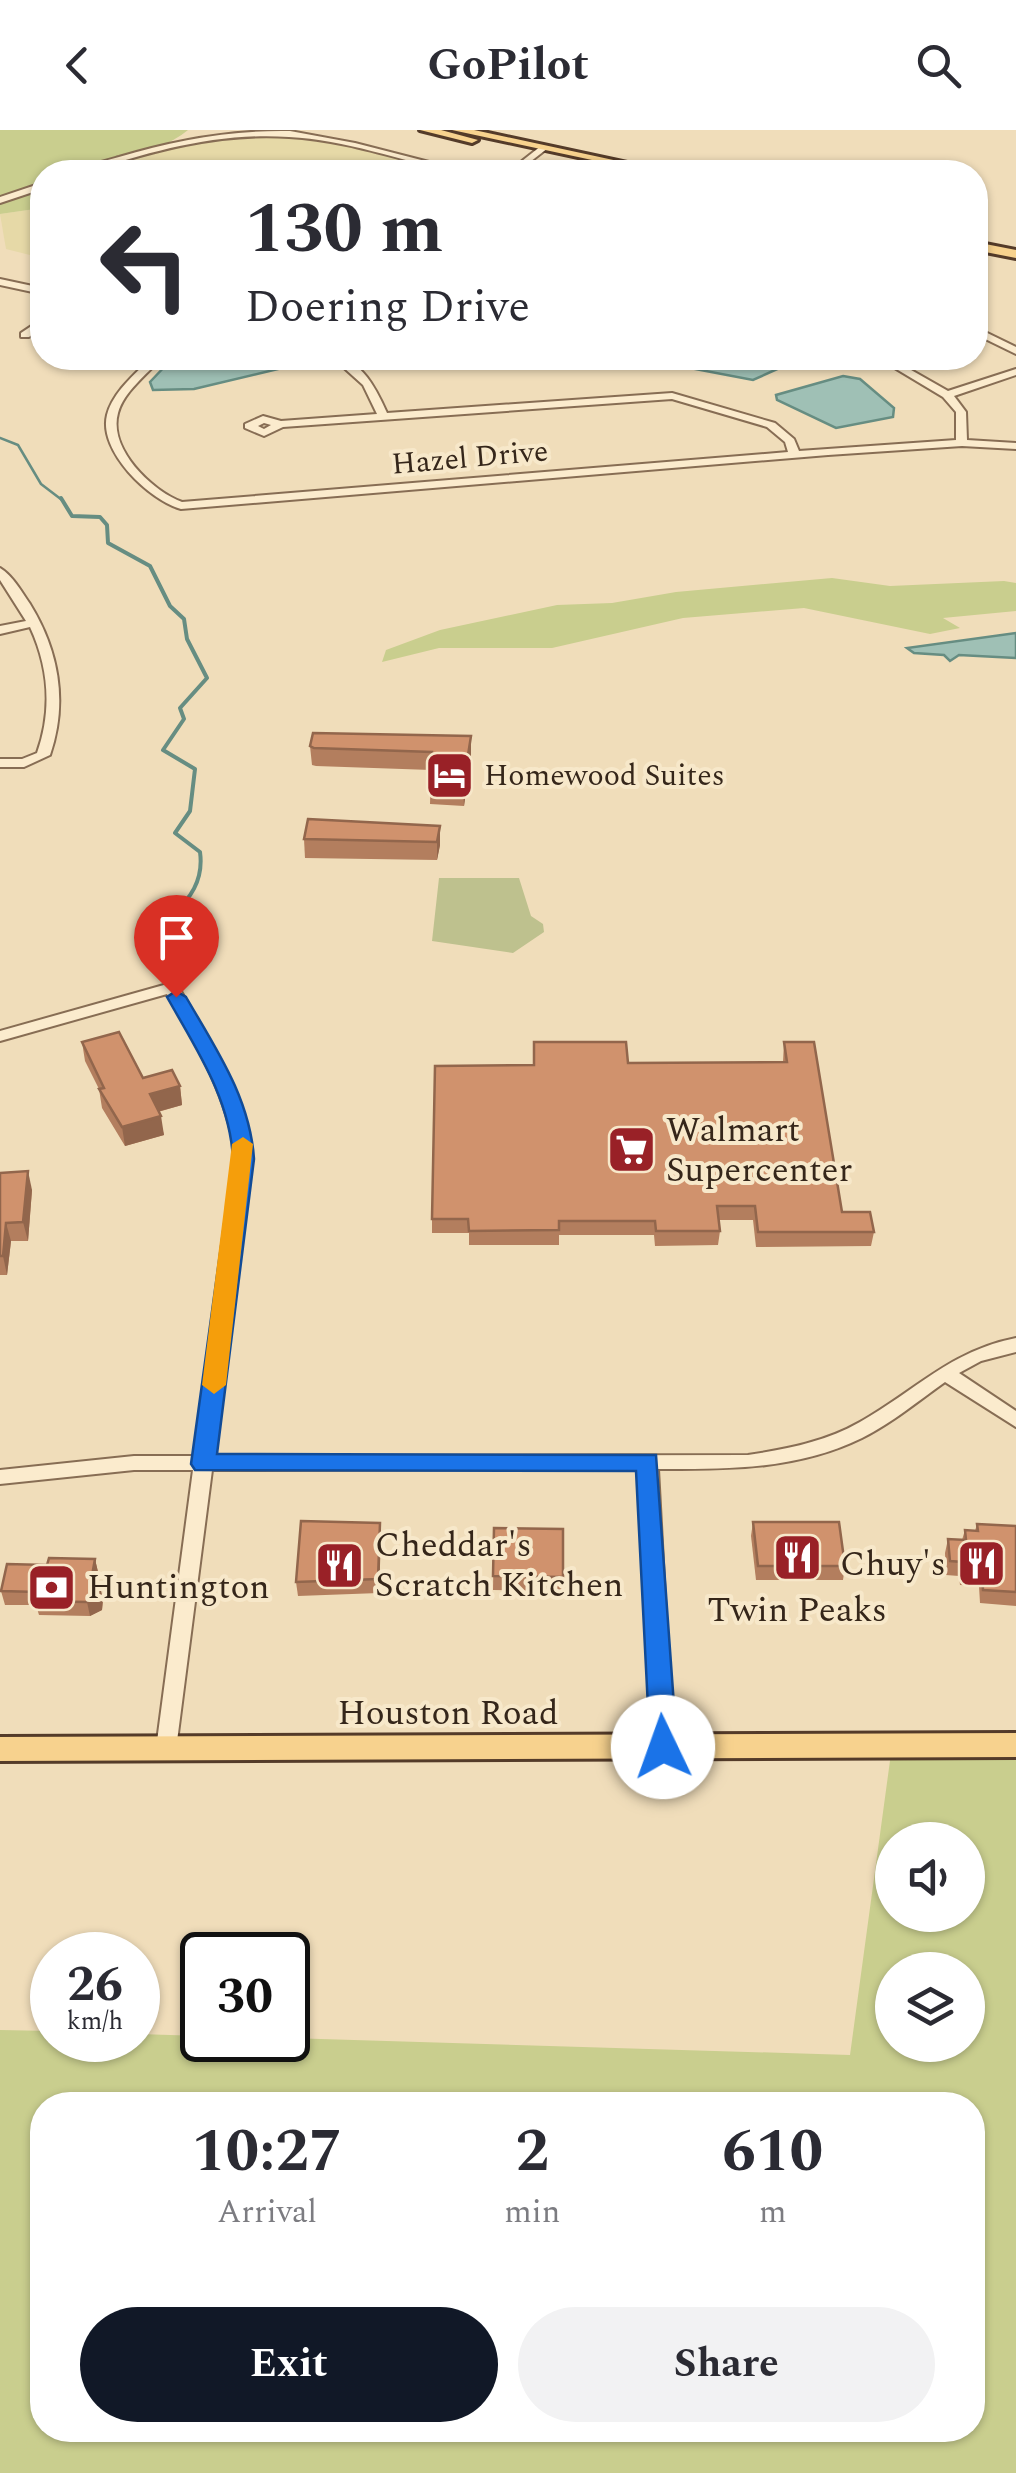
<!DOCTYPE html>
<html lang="en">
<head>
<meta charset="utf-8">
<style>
	:root { --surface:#fff; --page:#f2f2f3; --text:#2b2b33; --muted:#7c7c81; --accent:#111827 }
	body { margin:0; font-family:Spectral,serif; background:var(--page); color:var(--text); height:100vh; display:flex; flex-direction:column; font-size:38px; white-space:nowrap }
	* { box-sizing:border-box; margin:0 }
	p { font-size:32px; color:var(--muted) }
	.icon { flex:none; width:55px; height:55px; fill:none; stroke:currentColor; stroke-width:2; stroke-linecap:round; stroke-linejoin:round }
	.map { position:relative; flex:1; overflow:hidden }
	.sheet { position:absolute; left:30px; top:1962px; width:955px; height:350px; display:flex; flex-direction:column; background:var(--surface); border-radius:40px; box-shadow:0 2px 8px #0004 }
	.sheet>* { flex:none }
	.hud { position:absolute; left:30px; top:30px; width:958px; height:210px; border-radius:40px; box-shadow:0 2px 8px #0004; background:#fff; color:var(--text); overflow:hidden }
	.controls { position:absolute; left:875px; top:1692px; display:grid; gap:20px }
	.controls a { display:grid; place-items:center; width:110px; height:110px; border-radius:50%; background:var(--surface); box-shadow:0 2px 8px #0004; font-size:50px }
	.speed { position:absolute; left:30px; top:1802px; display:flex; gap:20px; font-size:50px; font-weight:700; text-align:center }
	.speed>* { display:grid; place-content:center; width:130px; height:130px; border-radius:50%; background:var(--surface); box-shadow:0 2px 8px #0004; line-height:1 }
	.speed small { font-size:25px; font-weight:400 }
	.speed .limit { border:5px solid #111; border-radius:15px; background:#fff; color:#111 }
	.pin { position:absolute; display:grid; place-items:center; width:85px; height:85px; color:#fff; margin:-102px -42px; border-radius:50% 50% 50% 0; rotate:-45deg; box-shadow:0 0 10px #0007 }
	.pin .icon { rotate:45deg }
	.me { position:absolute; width:110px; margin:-55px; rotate:357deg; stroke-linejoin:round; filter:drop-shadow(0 0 8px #0008) }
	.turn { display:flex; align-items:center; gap:35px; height:210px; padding:0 50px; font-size:45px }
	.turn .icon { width:130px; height:130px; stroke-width:2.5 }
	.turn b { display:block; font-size:70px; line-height:85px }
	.eta { display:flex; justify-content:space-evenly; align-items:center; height:170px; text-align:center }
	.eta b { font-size:60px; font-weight:700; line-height:70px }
	.primary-button { display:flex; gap:20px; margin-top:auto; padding:20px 50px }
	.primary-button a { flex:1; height:115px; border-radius:60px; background:var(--accent); color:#fff; font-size:40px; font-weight:700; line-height:115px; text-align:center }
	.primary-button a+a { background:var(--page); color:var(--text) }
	header { display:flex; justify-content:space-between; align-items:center; height:130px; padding:0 50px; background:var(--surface); font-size:45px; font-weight:700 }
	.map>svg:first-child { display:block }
</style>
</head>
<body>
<header><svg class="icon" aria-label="back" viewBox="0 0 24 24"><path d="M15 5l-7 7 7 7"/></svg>GoPilot<svg class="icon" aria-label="search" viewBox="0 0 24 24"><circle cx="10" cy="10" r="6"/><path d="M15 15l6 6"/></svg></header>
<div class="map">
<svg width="1016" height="2343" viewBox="0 0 1016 2343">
	<rect width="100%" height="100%" fill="#f0ddba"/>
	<g fill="#e6d9a7">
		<polygon points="245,3 324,10 463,42 79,42 173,12"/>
		<polygon points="42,78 42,128 6,119 0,84"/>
	</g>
	<g fill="#c9ce8e" fill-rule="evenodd">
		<path d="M0,0h188c-33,27 -103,42 -146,42v36l-42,6z"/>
		<polygon points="832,448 890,456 1004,451 1016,453 1016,481 943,488 960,498 930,504 804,478 683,488 552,518 439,518 382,532 386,520 440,500 557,475 612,473 676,462"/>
		<path d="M1016,1615v728h-1016v-443l52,1v9h86v-6l64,2v4l86,-2 562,17 42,-309zM892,1710h76v75h-76zM892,1840h76v75h-76zM42,1975h930v325h-930z"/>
	</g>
	<polygon fill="#bec18e" points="439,748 519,748 531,786 543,794 544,802 513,823 432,811"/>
	<g fill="#9fc0b5" stroke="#668d82" stroke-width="2.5">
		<polygon points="185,228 274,228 274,234 282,238 194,259 153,260 150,252 168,233"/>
		<polygon points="634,228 776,228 784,236 753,250 669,234 629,235"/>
		<polygon points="843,246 860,249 894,278 893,287 836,298 777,270 776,265"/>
		<polygon points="1016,503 1016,528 959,525 950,531 944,525 914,523 907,518"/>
	</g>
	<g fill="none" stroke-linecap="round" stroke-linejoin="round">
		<polyline stroke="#668d82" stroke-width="2.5" points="0,308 18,315 41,354 62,370"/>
		<path stroke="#668d82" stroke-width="4" d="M61,368l11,18 28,1 7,8 1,18 42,23 20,40 14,13 3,20 20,39 -27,30 4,11 -21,31 32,19 -5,42 -15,22 25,19c4,29 -10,46 -29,66l25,40"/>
		<defs>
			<g id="minor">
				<path d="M290,1l65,12 113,29h-14c-54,-12 -109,-32 -165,-35 -69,-5 -137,14 -202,35h-13c14,-7 30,-11 45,-15 56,-17 112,-27 171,-26z"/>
				<polygon points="541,16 548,18 517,42 508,42"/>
				<polygon points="42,53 42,59 0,73 0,67"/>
				<polygon points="0,149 42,158 42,164 0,155"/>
				<polygon points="42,189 42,197 29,207 21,207 21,203"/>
				<polygon points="975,197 1016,217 1016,224 975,204"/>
				<path d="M151,228h10c-14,17 -37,33 -43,55 -10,36 34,78 64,89l606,-50 -3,-10 -18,-15 -95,-28 -389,28 -19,9 -19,-8v-4l18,-8 18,5 96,-7 -14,-29 -30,-27c29,0 44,33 54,55l285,-20 103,30 19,16 5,12 157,-11v-28l-13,-15 -65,-39h12l58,33 68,-22v6l-62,21 12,16 1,28 49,3v6l-54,-3 -134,9 -647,54c-32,-9 -83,-58 -74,-94 6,-23 28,-41 44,-57zM264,293l7,2 -7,4 -6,-3z"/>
				<path d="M0,438c13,8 21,23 30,36 29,47 38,99 20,151l-26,12h-24v-8h22l15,-6c15,-42 12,-85 -7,-126l-30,7v-8l26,-5 -26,-41z"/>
				<path d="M171,853l8,5c32,55 65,107 73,171l-38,297 534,-1c39,-6 77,-13 112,-33 55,-31 90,-71 156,-84v14l-35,9 -22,12 57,38v16l-71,-45c-27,19 -53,41 -83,56 -65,32 -134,31 -204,31l15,278 -3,6 -7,3 -7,-3 -3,-6 -14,-278 -427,1 -36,279 -3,6 -7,3 -7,-3 -3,-6 37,-279h-59l-134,14v-14l134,-14h61l41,-297c-8,-62 -38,-112 -69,-165l-167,47v-10z"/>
			</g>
			<g id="major">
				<polygon points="420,0 441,0 478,10 472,13"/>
				<polygon points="452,0 474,0 669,42 648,42"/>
				<polygon points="975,112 1016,120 1016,128 975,120"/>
				<polygon points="1016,1603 1016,1627 0,1631 0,1607"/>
			</g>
		</defs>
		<use href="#minor" stroke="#876d54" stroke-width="4"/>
		<use href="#major" stroke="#543b29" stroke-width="6"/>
		<use href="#minor" fill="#fbebcd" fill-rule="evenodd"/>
		<use href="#major" fill="#f7d28e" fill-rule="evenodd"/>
	</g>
	<g fill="#b37e5e">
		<polygon points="310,616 471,624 464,676 430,674 431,640 316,636 312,635"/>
		<polygon points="440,696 440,715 437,730 305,728 304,709"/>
		<polygon points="82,912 143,948 180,956 182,975 158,982 164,1005 125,1016 102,978 99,959 85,931"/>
		<polygon points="784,912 842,1082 874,1102 871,1116 756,1117 753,1090 719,1090 720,1101 718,1115 655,1116 654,1105 559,1105 559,1115 469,1115 469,1103 432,1103 432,1089 534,935 628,933 783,932"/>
		<polygon points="0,1043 32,1060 28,1111 11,1111 7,1145 0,1145"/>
		<polygon points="753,1392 845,1436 843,1450 756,1450 751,1406"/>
		<polygon points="380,1393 379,1463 298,1466 296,1452"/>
		<polygon points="977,1394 1016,1396 1016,1476 980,1473 979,1456 960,1455 959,1446 946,1445 945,1423 948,1409 962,1410 965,1400 975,1401"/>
		<polygon points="494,1398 563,1399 563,1461 493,1460"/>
		<polygon points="95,1429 98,1442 96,1454 103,1469 102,1480 90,1486 39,1485 36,1475 5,1475 1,1461 47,1435"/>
	</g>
	<g fill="#92664c">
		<polygon points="471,606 471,624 464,676 463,657"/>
		<polygon points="440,696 440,715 437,730 437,712"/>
		<polygon points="180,956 182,975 153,983 150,964"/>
		<polygon points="161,986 164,1005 125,1016 122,997"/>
		<polygon points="28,1041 32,1060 28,1111 23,1092"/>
		<polygon points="6,1093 11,1111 7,1145 3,1126"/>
		<polygon points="380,1393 381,1407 379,1463 378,1449"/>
		<polygon points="95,1429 98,1442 94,1465 91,1451"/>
		<polygon points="100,1456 103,1469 102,1480 90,1486 87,1472"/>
	</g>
	<g fill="#d0926d" stroke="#92664c" stroke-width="2.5">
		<polygon points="313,603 471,606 463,657 429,656 432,622 314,618 310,616"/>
		<polygon points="308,689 440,696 437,712 304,709"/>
		<polygon points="119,902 143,948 172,940 180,956 150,964 161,986 122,997 99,959 104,958 82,912"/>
		<polygon points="534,912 626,912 628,933 787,932 784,912 814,912 842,1082 870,1082 874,1102 758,1102 755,1076 717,1076 720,1101 656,1101 655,1091 559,1091 559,1100 469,1101 468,1089 432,1089 435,936 534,935"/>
		<polygon points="28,1041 23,1092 6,1093 3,1126 0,1126 0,1043"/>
		<polygon points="301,1391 380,1393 378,1449 296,1452"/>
		<polygon points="753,1392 839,1392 845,1436 758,1436"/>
		<polygon points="977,1394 1016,1396 1016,1462 983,1460 982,1443 963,1441 963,1432 950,1431 948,1409 966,1410 965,1400 978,1401"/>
		<polygon points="494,1398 563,1399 563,1447 493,1446"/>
		<polygon points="49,1428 95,1429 91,1451 100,1456 99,1466 87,1472 35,1471 37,1462 1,1461 7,1434 47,1435"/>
	</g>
	<path fill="#1a73e8" stroke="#114b97" stroke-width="2.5" d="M176,861l10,6c30,52 64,101 68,162l-37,295 439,1 21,292 -4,9h-19l-4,-9 -14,-276 -441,-1 -4,-6 42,-305c-3,-61 -37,-110 -66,-162z"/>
	<polygon fill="#f59e0b" points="243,1007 253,1014 226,1255 214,1264 202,1255 232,1014"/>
	<defs>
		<symbol id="hotel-square" viewBox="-11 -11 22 22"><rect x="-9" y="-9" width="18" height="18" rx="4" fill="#992127" stroke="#f7e8ca"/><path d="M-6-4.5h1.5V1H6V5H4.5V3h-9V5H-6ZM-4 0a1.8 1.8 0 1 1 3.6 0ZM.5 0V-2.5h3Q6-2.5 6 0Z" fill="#fff"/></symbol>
		<symbol id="supermarket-square" viewBox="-11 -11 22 22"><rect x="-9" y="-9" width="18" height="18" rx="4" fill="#992127" stroke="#f7e8ca"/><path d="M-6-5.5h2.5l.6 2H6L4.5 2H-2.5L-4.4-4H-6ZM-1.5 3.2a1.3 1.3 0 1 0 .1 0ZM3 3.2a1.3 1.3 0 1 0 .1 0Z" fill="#fff"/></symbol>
		<symbol id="restaurant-square" viewBox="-11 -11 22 22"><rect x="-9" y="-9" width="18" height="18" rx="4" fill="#992127" stroke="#f7e8ca"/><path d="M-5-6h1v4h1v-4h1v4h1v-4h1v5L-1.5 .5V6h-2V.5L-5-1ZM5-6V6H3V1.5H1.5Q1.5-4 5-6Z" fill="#fff"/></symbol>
		<symbol id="bank-square" viewBox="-11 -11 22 22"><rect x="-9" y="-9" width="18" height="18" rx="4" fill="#992127" stroke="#f7e8ca"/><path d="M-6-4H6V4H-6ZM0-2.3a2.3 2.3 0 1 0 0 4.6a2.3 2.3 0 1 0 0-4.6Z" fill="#fff"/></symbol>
	</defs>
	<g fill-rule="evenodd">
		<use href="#hotel-square" x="422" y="618" width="55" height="55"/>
		<use href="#supermarket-square" x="604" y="992" width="55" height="55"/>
		<use href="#restaurant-square" x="770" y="1400" width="55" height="55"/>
		<use href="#restaurant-square" x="954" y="1406" width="55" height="55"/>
		<use href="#restaurant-square" x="312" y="1408" width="55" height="55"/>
		<use href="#bank-square" x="24" y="1430" width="55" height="55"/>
	</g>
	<g text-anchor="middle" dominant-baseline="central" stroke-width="8" stroke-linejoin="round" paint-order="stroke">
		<g font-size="30" fill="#35261a" stroke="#f7e8ca">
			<text transform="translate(470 328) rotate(-5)">Hazel Drive</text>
		</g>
		<g font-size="30" fill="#35261a" stroke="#f7e8ca" text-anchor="start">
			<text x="484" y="646">Homewood Suites</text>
		</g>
		<g font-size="35" fill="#35261a" stroke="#f7e8ca" text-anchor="start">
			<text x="666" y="1000">Walmart<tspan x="666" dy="40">Supercenter</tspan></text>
			<text x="375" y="1415">Cheddar's<tspan x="375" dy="40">Scratch Kitchen</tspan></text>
			<text x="946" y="1434" text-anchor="end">Chuy's</text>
			<text x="87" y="1457">Huntington</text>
			<text x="797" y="1480" text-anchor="middle">Twin Peaks</text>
		</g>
		<g font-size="35" fill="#35261a" stroke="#f7e8ca">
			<text x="448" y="1583">Houston Road</text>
		</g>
	</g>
</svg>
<div class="controls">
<a><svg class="icon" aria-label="sound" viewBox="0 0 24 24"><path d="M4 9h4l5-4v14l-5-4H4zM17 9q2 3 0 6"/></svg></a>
<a><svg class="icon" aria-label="layers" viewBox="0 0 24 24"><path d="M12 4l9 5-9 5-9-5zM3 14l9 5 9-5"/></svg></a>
</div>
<div class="speed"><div>26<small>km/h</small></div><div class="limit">30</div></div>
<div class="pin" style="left:176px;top:867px;background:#d93025"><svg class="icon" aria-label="arrive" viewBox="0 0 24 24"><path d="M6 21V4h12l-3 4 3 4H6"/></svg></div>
<svg class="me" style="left:663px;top:1617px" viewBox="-20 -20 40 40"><circle r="19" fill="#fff"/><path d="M0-13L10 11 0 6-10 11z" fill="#1a73e8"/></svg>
<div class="hud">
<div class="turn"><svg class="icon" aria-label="left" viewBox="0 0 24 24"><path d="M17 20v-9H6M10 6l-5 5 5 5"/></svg><div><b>130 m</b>Doering Drive</div></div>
</div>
<section class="sheet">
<div class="eta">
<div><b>10:27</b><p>Arrival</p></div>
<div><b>2</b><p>min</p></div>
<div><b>610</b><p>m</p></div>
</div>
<div class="primary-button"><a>Exit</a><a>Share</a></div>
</section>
</div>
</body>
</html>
